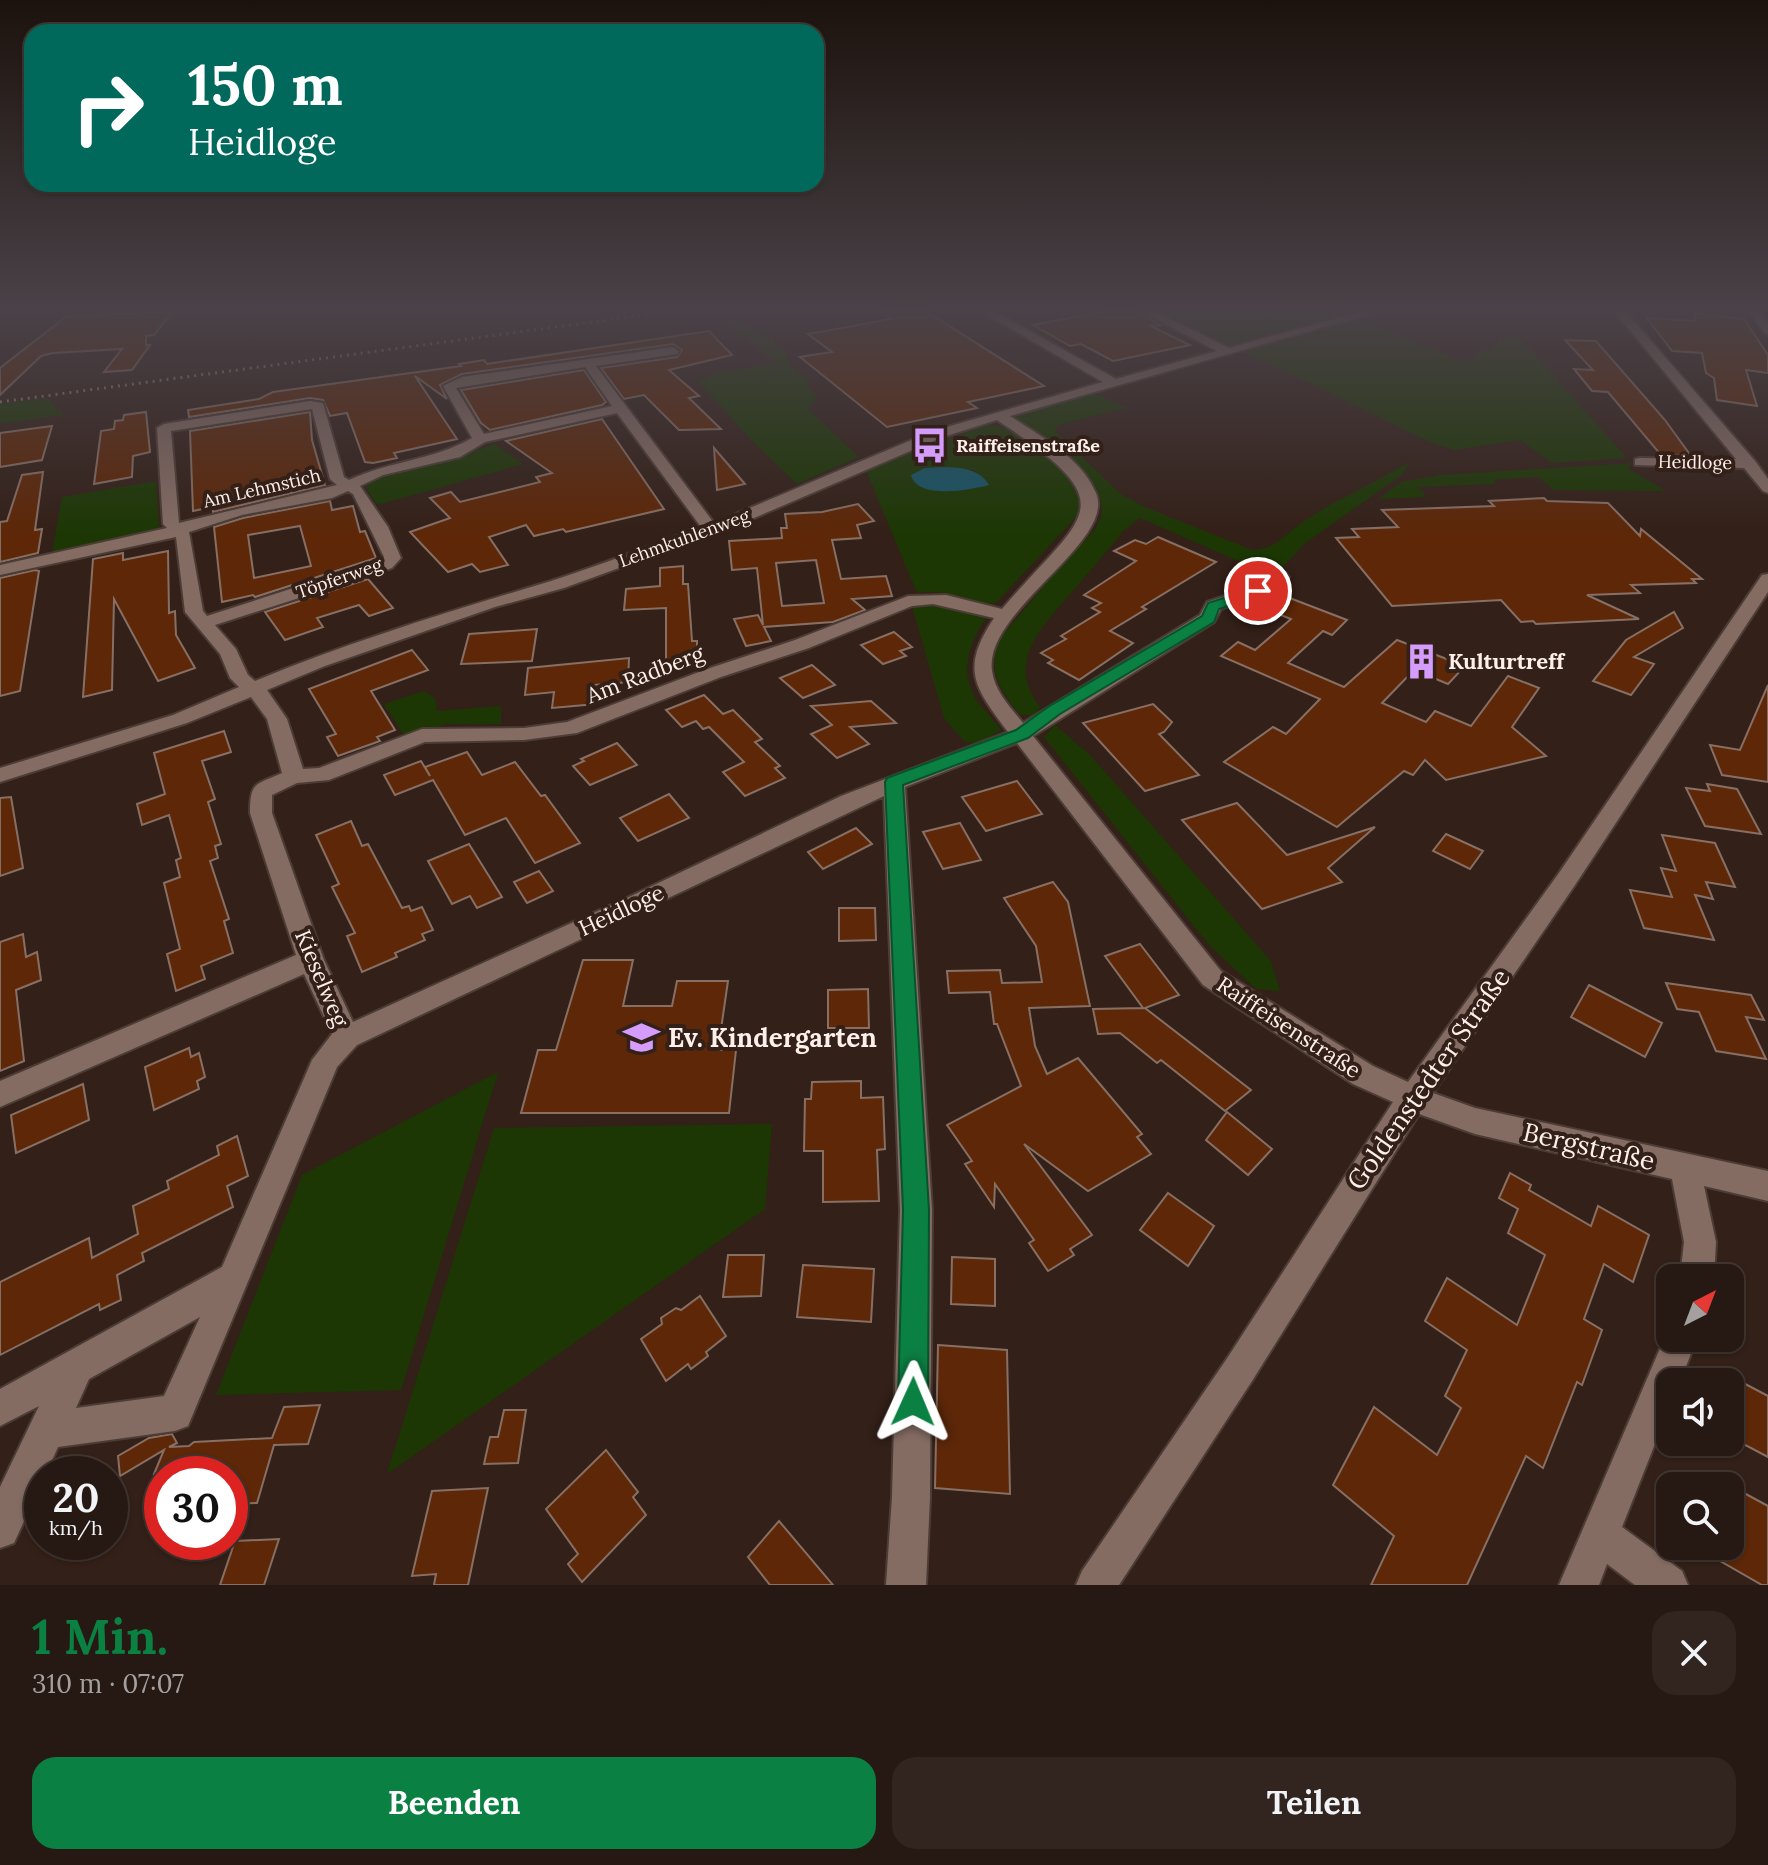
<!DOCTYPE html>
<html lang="de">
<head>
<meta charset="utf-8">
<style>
	:root { --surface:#261812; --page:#322520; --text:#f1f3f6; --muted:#a4a09f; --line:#423732; --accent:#0b8043 }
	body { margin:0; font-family:Lora,serif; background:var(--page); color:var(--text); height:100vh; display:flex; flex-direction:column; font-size:30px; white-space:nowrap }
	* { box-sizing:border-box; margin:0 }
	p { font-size:26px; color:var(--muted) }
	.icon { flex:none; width:44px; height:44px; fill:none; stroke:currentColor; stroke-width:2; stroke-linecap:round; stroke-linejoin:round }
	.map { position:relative; height:1585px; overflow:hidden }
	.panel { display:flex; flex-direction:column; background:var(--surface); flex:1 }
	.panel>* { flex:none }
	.guide { position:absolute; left:24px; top:24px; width:800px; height:168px; border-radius:24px; box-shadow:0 2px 6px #0004,0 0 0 2px var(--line); background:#00695c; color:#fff; overflow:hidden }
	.needle { width:52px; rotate:42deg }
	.tools { position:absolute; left:1656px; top:1264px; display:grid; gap:16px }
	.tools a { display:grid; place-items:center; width:88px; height:88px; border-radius:16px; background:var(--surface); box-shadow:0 2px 6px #0004,0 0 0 2px var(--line); font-size:40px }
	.speed { position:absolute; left:24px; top:1456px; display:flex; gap:16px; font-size:40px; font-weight:700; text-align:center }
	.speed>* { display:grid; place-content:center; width:104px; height:104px; border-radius:50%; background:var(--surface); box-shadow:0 2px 6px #0004,0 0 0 2px var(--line); line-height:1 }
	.speed small { font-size:20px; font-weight:400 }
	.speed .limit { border:12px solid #d22; background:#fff; color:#111 }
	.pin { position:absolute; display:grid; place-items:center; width:68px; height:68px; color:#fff; margin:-34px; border:4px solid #fff; border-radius:50%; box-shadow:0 2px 8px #0007 }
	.me { position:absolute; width:88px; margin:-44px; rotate:1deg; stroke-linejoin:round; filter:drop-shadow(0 0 6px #0008) }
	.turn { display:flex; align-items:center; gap:28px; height:168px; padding:0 32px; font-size:36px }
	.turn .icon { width:104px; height:104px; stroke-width:2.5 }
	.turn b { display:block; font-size:56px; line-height:68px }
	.round { display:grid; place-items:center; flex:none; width:84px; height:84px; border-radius:24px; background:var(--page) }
	.overview { display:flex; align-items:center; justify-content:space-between; height:136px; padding:0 32px }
	h1 { font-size:48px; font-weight:700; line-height:60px; color:var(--accent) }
	.button { display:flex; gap:16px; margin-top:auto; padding:16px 32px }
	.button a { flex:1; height:92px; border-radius:24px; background:var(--accent); color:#fff; font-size:32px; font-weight:700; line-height:92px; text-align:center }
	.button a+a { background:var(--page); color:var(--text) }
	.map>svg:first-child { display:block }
</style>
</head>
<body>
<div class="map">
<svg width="1768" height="1585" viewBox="0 0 1768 1585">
	<rect width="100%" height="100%" fill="#332018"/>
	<g fill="#1c3704" fill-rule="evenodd">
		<polygon points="1155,312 1360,312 1350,316 1464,362 1516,334 1627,458 1552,463 1520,440 1454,450 1432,443 1273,365 1225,346"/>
		<polygon points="722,317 743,323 786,351 787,362 809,381 807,386 817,396 808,409 859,457 797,484 755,444 699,382 710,375 776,363"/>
		<path d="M1093,393l34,15 -69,17 -3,6 67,64 23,12 107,43c19,0 29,-11 43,-22 36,-28 77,-42 115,-67l-8,14 -97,68 -24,26 -11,6 -130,-57 -16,12c-17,21 -35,42 -53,63 -29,34 -66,69 -31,114l-6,9 -15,-2c-20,-26 -33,-45 -18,-77 22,-25 42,-51 64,-76 11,-14 29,-25 35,-42 14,-40 -58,-83 -85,-103z"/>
		<polygon points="47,398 63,415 0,424 0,404"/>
		<path d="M988,425c26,-1 78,38 89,60 6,12 5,20 0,31l-81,87c-25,3 -50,-16 -79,-10l-52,-125zM925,468l49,2 11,16 -25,5z"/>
		<polygon points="495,444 523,464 377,505 365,486 375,477 454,458"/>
		<polygon points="1633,463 1627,468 1666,491 1554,490 1538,477 1493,480 1496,484 1418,487 1427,497 1378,499 1401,482 1441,475"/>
		<polygon points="151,482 156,482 159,528 147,534 52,553 62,497"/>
		<path d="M936,601l52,14c-19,27 -31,59 -8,90 7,8 15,16 21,25l-23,14 -13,-2 -21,-24 -32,-112z"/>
		<polygon points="424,691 435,698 437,711 501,706 501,724 447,724 405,737 384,704"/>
		<polygon points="1055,725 1090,755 1271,961 1280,991 1256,989 1209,945 1044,737"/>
		<polygon points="498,1072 401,1390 216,1395 302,1175"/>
		<polygon points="772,1124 765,1209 387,1474 494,1128"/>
	</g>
	<path fill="#175566" d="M925,468c22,-1 52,-4 64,17 -18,5 -72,15 -78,-10z"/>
	<g fill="#5d2708" stroke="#876f64" stroke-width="2" fill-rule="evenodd">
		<polygon points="172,312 154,335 146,336 146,345 150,345 132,370 104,372 122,349 53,353 41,356 0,395 0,368 67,316"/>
		<polygon points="881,312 927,312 1044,386 968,402 977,408 887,427 800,357 832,352 808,334 891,319"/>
		<polygon points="1101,312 1139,312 1160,325 1151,326 1190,345 1113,361 1081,344 1070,346 1033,325"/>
		<polygon points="1692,313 1744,319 1768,355 1768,373 1746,370 1757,406 1717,400 1714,378 1706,373 1702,353 1672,351 1647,318 1695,321"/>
		<polygon points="709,331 732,355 669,370 699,396 689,398 721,429 679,430 644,395 624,399 601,368 677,357 682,350 673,344 462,374 440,385 447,399 415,376 457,439 394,453 397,458 373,463 365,462 347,413 330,416 323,400 310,398 189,417 188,410 259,399 273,392 461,366 459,364 484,360 487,364"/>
		<polygon points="1565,340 1596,341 1665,420 1691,456 1661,455 1608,392 1592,391 1574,369 1593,370"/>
		<polygon points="584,370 606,402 602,405 490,430 481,423 461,390"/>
		<polygon points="146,412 150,452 133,456 132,477 94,484 101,431 114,429 115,421 123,420 124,415"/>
		<polygon points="310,412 312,440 325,485 213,512 212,507 193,511 190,431"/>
		<polygon points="602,419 664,509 566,532 563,529 534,536 526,525 489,537 508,565 480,572 472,564 448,572 410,532 450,518 430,498 451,492 460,502 540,482 536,477 552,473 506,441"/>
		<polygon points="52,426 42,460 0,467 0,433"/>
		<polygon points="714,448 745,484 717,490"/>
		<polygon points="43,472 35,530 42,529 38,553 0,562 0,522 7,521 22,475"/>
		<polygon points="1544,498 1547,501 1608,503 1640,536 1641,529 1702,579 1692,579 1696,583 1631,585 1640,593 1587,595 1639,619 1536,624 1533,621 1521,622 1501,600 1392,606 1336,538 1359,537 1352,529 1398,527 1382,510 1494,506 1489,501"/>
		<path d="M330,501l2,9 21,-4 7,26 5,-1 11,27 -121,39 -2,-2 -31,7 -8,-75 29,-9zM300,526l11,40 -57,12 -6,-43z"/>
		<path d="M858,504l16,17 -17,4 4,13 -29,2 9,39 45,-3 6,20 -40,3 13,11 -32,12 -69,5 7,14 -25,5 -12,-27 24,-4 5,10 -6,-57 -25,2 -3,-29 53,-3 -1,-10h6l-2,-14 37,-2zM816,560l8,43 -42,3 -6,-43z"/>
		<polygon points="1158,537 1216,562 1142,607 1146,609 1110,631 1133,643 1079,680 1048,663 1053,660 1041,653 1066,639 1061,636 1100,612 1092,608 1101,603 1084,595 1136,561 1114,551 1135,540 1146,544"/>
		<polygon points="168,551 169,613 175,611 176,635 195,668 158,681 114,599 112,690 83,697 93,559 123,553 123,560"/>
		<polygon points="683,566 683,584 688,584 692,641 697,641 697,666 666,669 666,608 624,610 626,589 660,586 660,568"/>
		<polygon points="35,570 39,571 20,691 0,696 0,578"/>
		<polygon points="368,579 393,608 369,616 359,605 317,618 323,627 285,640 265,612"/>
		<polygon points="1274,592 1347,620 1332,635 1323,631 1288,663 1344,687 1397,640 1465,666 1448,684 1414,670 1382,703 1426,722 1435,711 1471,726 1508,676 1539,688 1512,727 1546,756 1446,780 1425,760 1413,775 1404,771 1337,827 1224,762 1273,727 1286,734 1320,699 1221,656 1238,642 1255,650 1291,619 1256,605 1258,600"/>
		<polygon points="1674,612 1683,628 1634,657 1654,664 1631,695 1593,681 1626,640"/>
		<polygon points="537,629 532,661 461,664 469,634"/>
		<polygon points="894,632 912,647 900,651 906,656 883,664 861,645"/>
		<polygon points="412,650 428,670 371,691 395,730 377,737 380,741 338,756 327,737 336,734 309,689"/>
		<polygon points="629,658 628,682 595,685 596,704 552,708 554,692 525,695 528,668"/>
		<polygon points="812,665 835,685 803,698 780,678"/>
		<polygon points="1768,685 1768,782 1722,775 1710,745 1740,750"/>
		<polygon points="704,695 723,714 733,710 762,739 755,742 780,766 775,768 785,778 745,796 723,772 744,762 709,727 703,729 696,721 682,727 666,710"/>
		<polygon points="871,701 896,723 850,727 869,744 837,758 811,734 832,725 811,706"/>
		<polygon points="1153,704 1172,722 1164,732 1159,734 1199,775 1145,791 1083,723"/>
		<polygon points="224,731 231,752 202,761 215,799 208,802 221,844 215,846 218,858 210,861 229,919 224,921 233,953 201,966 205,979 176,991 167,954 180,949 164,883 180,877 176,860 181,858 169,815 142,825 137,804 165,794 154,753"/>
		<polygon points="617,743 637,765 590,785 573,766 584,761 581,759"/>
		<polygon points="467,752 482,775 515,762 541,796 545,795 580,843 535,863 506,818 465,835 433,780 395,795 384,775 421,761 430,776 425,767"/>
		<polygon points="1017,781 1042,814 986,831 962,797"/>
		<polygon points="1707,784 1737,789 1761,834 1705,826 1686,788 1710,791"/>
		<polygon points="669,794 689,818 638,841 620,818"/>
		<polygon points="11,797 23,868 0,876 0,798"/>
		<polygon points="1237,803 1287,855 1375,827 1328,868 1342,882 1262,909 1182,820"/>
		<polygon points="351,821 362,846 368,844 402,908 409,906 411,911 422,907 433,930 422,934 425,940 395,953 397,957 362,972 347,936 355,933 332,887 339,884 316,835"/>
		<polygon points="960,823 981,860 943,869 923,832"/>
		<polygon points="856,828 872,844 823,869 808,852"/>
		<polygon points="1446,834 1483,851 1470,869 1433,851"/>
		<polygon points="1662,835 1715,843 1735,887 1706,882 1713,899 1695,895 1714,940 1644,928 1630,890 1672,897 1661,868 1676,871"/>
		<polygon points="469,844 502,897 477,908 470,896 452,904 428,861"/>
		<polygon points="539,871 553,891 527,903 514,882"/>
		<polygon points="1053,882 1068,902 1090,1006 1029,1008 1035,1046 1047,1074 1078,1058 1142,1134 1137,1137 1151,1154 1088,1191 1024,1144 1092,1235 1070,1249 1074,1255 1048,1271 1029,1243 1034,1240 995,1184 994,1207 965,1164 972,1161 947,1125 1021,1086 997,1024 994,1024 990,992 949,993 947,971 1000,970 1002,983 1042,982 1036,946 1004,898"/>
		<polygon points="839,908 875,908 876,940 839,941"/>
		<polygon points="23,934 26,957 37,952 41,980 16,990 24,1061 0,1071 0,942"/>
		<polygon points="1140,944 1179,995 1145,1008 1251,1090 1225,1111 1161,1060 1157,1063 1120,1033 1098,1034 1093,1009 1143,1008 1105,956"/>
		<polygon points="583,960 633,960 623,1006 672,1006 677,981 728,981 718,1050 736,1050 729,1113 521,1113 538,1050 556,1050"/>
		<polygon points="1666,983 1751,995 1764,1020 1746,1017 1766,1059 1716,1051 1699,1012 1677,1009"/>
		<polygon points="1589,985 1662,1023 1645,1057 1571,1017"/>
		<polygon points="868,989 869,1028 828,1028 828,990"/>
		<polygon points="189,1048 191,1057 199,1053 205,1077 197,1081 199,1089 154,1110 145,1067"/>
		<polygon points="861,1081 861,1098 883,1097 885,1149 877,1150 879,1201 823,1202 823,1151 804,1151 805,1099 811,1099 812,1082"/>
		<polygon points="83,1084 89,1120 16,1153 11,1115"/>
		<polygon points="1227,1112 1272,1149 1248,1175 1206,1140"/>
		<polygon points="237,1136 248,1176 227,1186 233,1207 142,1253 144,1261 117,1275 121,1300 100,1310 99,1304 0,1355 0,1282 89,1238 92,1258 138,1234 133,1206 169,1189 167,1181 219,1155 217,1146"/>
		<polygon points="1510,1173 1531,1185 1529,1190 1591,1226 1598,1206 1649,1235 1633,1282 1604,1264 1584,1319 1602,1330 1582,1385 1577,1382 1543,1468 1526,1456 1467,1585 1371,1585 1394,1536 1333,1485 1374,1407 1437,1455 1461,1408 1445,1396 1467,1350 1425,1321 1447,1278 1517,1325 1545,1255 1508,1233 1518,1209 1499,1198"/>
		<polygon points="1168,1193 1214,1226 1188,1266 1140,1230"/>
		<polygon points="728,1255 764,1255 761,1296 723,1297"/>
		<polygon points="952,1257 995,1259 995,1306 951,1304"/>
		<polygon points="803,1265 874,1269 871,1322 797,1317"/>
		<polygon points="700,1296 726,1336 706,1352 708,1356 691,1369 688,1364 666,1381 641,1339 662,1324 661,1318 676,1308 681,1310"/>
		<polygon points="938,1345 1007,1350 1010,1494 935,1488"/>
		<polygon points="1732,1377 1768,1396 1768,1457 1730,1437"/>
		<polygon points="320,1405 308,1444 274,1445 257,1503 230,1504 230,1474 154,1474 164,1450 120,1476 118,1456 149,1438 172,1434 177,1443 169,1447 189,1446 194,1442 272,1438 284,1407"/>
		<polygon points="504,1410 526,1410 518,1463 484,1464 490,1437 498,1437"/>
		<polygon points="606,1450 638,1492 633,1497 646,1515 582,1582 568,1564 578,1554 546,1509"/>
		<polygon points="488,1488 468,1585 434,1585 436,1574 412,1576 432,1491"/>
		<polygon points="1744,1493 1768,1506 1768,1585 1762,1585 1694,1546 1730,1546 1730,1510 1742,1517"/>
		<polygon points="779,1521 833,1585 770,1585 748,1557"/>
		<polygon points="279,1539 264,1585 220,1585 235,1541"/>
	</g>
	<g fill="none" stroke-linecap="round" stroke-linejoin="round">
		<defs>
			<g id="minor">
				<path d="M982,312h14l120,67 101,-28 -75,-39h14l73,36 130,-36h18l-367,104c30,20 71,41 86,77 21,49 -113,118 -104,178 3,21 19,37 31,52l177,-108 7,-13 45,-15 22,-14h12l3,4c-18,19 -45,24 -68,32l-7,13 -181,114 188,235 152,95 35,16 151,-209 203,-298 6,-1v18l-193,293 -142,208 42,15 293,63v30l-64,-15 12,56 -2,36h-34l4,-36 -12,-63 -197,-45 -56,-20 -167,267 -133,204h-43l6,-14 146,-214 165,-255 -40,-18 -150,-99 -186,-242 -112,44 27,423 -2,287 -4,88h-40l6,-88 8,-287 -16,-414 -527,249 -20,22 -149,359 -13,5 -117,16 -12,27h-4v8l-28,61 -14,5v-61l39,-81 -39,20v-37l222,-122 90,-207 20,-26 -28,-60 -304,133v-26l296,-126 -46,-142c0,-31 5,-28 32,-40l-15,-54 -16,-22 -64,26 -187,59v-14l173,-53 66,-28 -9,-9 -10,-24 -35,-42 -9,-75 -176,38v-10l167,-37 -4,-4 -6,-96 7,-4 146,-23 13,2 21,74 5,3c40,-19 85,-20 123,-42l-29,-52 19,-9 211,-30 6,4 -2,3 -81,12 118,157 219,-92 170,-49zM585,367l27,39 -128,28 -28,-46zM312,409l18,70 7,6 -158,38 -8,-92zM617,413l84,114c-50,18 -100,38 -150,54 -100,30 -199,60 -296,100l-7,-6 -12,-26 -21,-24 177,-57 9,-10 -13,-31 -28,-41 23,-11 77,-18 25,-15zM997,420c131,87 89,91 5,189l-56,-14 -38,1 -113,44 -88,29 -140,53 -43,6 -102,1 -103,39 -16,1 -16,-50 -20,-29 58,-24 170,-59 69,-19 176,-64 203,-87zM348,491l5,3 31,63 -4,3 -173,56 -4,-5 -14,-79 53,-17 90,-17zM933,604l61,14c-34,51 -20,69 14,114l-167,64 -210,100 -278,126 -29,-62 -52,-147v-18l25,-12 32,-3 96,-38 99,-2 53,-7 144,-56 88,-29 103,-42zM200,1317l-36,79 -88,12 13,-29z"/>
				<polygon points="1615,312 1626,312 1755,461 1768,479 1768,493 1763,491 1744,468 1635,465 1635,459 1640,458 1736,459"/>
				<polygon points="1750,312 1761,312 1768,323 1768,334 1764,333"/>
				<polygon points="1670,1325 1670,1338 1697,1338 1680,1382 1670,1382 1670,1406 1622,1527 1682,1571 1688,1585 1635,1585 1607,1564 1599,1585 1559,1585"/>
			</g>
		</defs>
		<use href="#minor" stroke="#4c3c36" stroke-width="4"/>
		<use href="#minor" fill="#846c63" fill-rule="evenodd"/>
		<polyline stroke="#8f7e78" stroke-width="3" stroke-dasharray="2 5" stroke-linecap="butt" points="0,402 667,312"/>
	</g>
	<linearGradient id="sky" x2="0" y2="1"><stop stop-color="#1c120d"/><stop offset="0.58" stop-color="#4a4248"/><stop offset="1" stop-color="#4a4248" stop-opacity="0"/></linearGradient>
	<rect width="1768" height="534" fill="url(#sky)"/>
	<polygon fill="#0b8043" stroke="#07532c" stroke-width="2" points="1258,587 1265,591 1263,594 1219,609 1214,622 1060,714 1028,738 903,785 929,1210 928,1402 923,1412 913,1417 903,1412 898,1402 903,1210 885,782 887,778 1016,730 1048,707 1202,616 1208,603"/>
	<defs>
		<symbol id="bus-bare" viewBox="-9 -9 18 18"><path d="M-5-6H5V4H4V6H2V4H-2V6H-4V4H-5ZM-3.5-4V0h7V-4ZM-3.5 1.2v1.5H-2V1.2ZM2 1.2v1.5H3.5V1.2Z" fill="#d49cfb" stroke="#332018" stroke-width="2.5" paint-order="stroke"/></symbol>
		<symbol id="building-bare" viewBox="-9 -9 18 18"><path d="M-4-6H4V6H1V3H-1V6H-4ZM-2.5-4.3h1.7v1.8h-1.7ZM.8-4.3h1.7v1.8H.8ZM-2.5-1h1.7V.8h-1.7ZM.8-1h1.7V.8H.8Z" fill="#d49cfb" stroke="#332018" stroke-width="2.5" paint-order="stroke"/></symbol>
		<symbol id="school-bare" viewBox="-9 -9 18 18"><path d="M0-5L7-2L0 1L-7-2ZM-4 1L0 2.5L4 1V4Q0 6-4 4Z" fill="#d49cfb" stroke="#332018" stroke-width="2.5" paint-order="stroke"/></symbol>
	</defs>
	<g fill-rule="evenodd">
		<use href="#bus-bare" x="904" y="420" width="51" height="51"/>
		<use href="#building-bare" x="1396" y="636" width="51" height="51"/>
		<use href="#school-bare" x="616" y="1012" width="51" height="51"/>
	</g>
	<g text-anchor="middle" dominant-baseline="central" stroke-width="8" stroke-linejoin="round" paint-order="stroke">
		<g font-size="18" font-weight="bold" fill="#feefea" stroke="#332018" text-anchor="start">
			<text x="956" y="445">Raiffeisenstraße</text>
		</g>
		<g font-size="18" fill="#feefea" stroke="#332018">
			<text transform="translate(1695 462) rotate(1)">Heidloge</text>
			<text transform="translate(262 488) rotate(-13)">Am Lehmstich</text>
			<text transform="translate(684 538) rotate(-20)">Lehmkuhlenweg</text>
			<text transform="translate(339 578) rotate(-19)">Töpferweg</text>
		</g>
		<g font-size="22" font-weight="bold" fill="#feefea" stroke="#332018" text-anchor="start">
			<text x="1448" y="661">Kulturtreff</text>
		</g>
		<g font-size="22" fill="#feefea" stroke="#332018">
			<text transform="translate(645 674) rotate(-21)">Am Radberg</text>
			<text transform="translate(621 910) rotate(-25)">Heidloge</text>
			<text transform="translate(322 978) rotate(67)">Kieselweg</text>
			<text transform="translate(1289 1027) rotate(33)">Raiffeisenstraße</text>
		</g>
		<g font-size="26" font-weight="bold" fill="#feefea" stroke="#332018" text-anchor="start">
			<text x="668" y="1037">Ev. Kindergarten</text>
		</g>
		<g font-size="26" fill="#feefea" stroke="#332018">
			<text transform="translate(1428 1079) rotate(-55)">Goldenstedter Straße</text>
			<text transform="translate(1589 1146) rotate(13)">Bergstraße</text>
		</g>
	</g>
</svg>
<div class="tools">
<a><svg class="needle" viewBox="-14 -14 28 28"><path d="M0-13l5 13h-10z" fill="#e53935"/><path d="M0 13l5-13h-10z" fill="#a4a09f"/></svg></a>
<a><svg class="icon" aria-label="sound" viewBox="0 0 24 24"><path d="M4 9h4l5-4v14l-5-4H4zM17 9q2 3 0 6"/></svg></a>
<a><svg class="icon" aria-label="search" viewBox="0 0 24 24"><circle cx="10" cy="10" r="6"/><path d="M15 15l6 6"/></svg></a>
</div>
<div class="speed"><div>20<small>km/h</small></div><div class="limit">30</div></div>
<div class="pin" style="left:1258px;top:591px;background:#d93025"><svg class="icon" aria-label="arrive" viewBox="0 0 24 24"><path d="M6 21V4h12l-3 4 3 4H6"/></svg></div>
<svg class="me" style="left:913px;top:1402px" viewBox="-20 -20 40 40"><path d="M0-17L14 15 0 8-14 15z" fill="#0b8043" stroke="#fff" stroke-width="4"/></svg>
<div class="guide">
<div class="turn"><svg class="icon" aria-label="right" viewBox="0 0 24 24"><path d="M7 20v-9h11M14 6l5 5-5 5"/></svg><div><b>150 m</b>Heidloge</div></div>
</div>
</div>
<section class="panel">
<div class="overview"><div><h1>1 Min.</h1><p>310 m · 07:07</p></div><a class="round"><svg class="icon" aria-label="close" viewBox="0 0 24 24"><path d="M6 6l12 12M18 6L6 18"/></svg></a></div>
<div class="button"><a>Beenden</a><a>Teilen</a></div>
</section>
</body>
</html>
